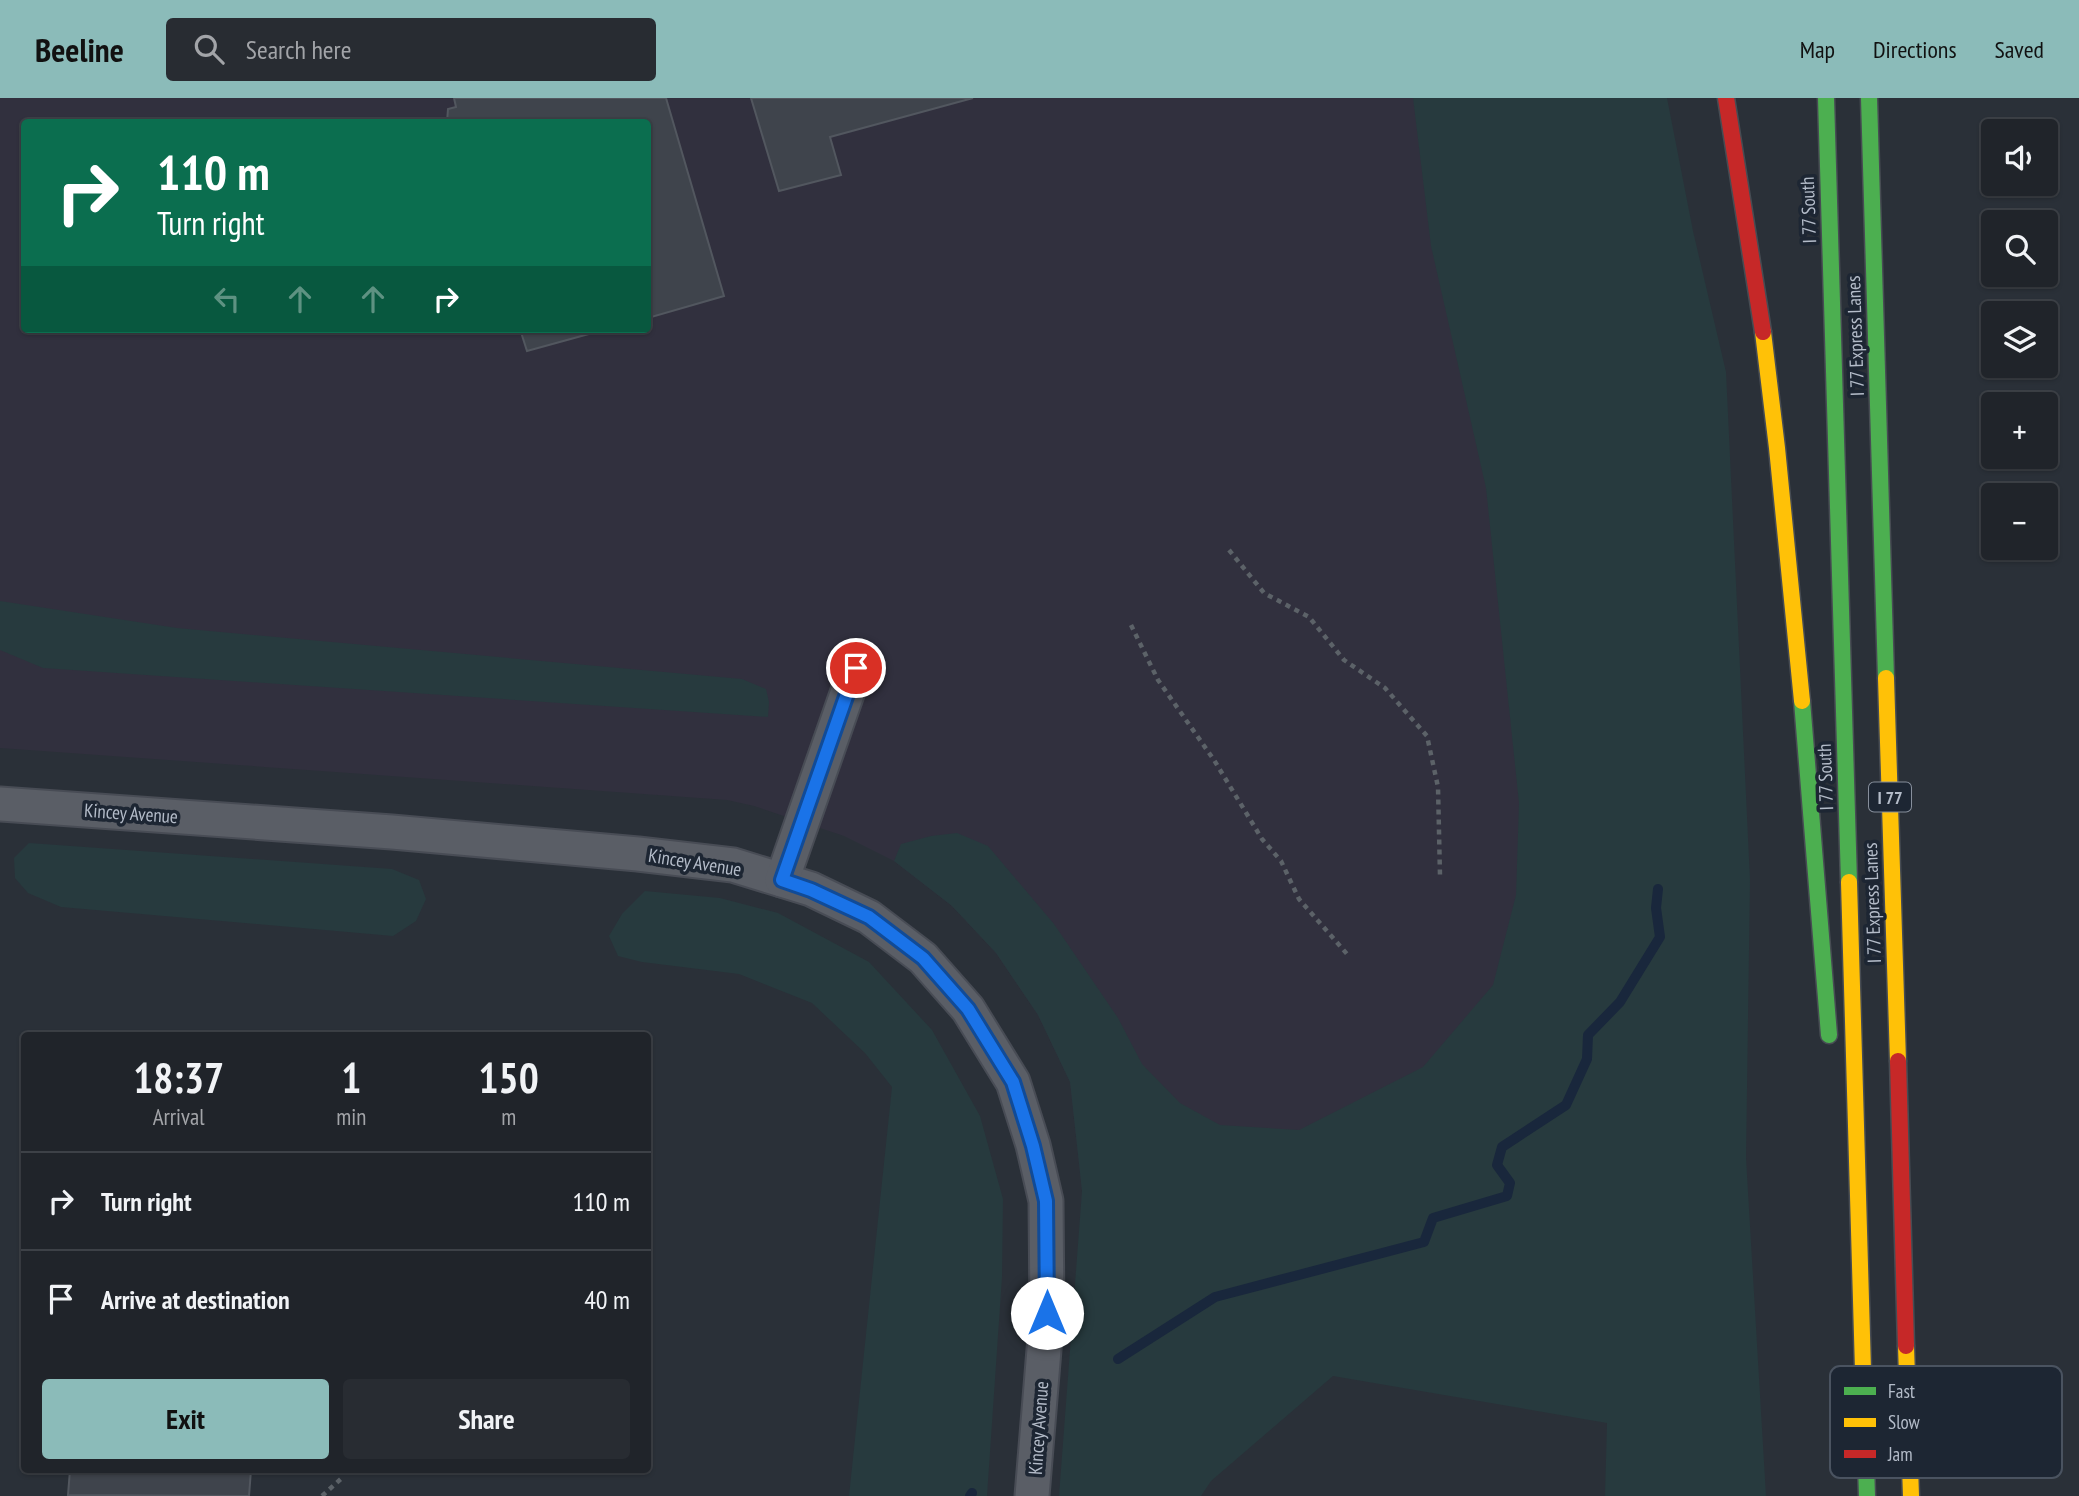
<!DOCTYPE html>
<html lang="en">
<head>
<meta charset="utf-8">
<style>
	:root { --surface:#20242a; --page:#282c32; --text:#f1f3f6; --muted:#a2a4a8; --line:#3d4147; --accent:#8bbbb9 }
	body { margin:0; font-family:"PT Sans Narrow",sans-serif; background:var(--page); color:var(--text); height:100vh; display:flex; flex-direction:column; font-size:26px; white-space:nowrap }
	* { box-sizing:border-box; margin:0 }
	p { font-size:23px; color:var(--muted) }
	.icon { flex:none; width:38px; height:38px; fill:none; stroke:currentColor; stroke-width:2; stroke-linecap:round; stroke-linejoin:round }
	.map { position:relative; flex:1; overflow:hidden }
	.drawer { position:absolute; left:21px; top:934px; width:630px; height:441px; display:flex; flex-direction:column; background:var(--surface); border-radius:7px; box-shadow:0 2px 5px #0004,0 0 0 2px var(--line) }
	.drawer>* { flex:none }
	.hud { position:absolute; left:21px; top:21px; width:630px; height:214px; border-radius:7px; box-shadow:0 2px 5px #0004,0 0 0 2px var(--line); background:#0b6e4f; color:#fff; overflow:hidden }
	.fabs { position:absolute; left:1981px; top:21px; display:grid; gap:14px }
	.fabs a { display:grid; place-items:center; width:77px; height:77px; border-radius:7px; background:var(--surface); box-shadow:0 2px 5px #0004,0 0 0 2px var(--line); font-size:35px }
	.pin { position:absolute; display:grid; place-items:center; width:60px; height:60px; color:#fff; margin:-30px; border:4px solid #fff; border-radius:50%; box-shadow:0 2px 7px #0007 }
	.me { position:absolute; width:77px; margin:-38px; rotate:0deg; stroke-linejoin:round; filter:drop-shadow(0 0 5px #0008) }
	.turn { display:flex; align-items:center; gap:24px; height:147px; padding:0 21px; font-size:32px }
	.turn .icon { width:91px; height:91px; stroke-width:2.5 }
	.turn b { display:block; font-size:49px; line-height:60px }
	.lanes { display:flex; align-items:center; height:66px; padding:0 21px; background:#0003; justify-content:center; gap:35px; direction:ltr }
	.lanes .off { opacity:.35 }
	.eta { display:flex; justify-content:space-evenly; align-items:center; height:119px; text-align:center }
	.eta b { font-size:42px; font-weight:600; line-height:49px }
	.button { display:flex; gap:14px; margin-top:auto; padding:14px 21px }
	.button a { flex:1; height:80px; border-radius:7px; background:var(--accent); color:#111; font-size:28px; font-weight:600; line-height:80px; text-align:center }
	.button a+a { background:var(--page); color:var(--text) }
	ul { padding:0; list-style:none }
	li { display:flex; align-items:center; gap:21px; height:98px; padding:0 21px; border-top:2px solid var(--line) }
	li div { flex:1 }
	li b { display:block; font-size:26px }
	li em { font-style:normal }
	header { display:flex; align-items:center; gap:42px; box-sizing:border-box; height:98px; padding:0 35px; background:var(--accent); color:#111 }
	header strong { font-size:33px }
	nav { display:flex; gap:38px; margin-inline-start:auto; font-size:24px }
	.search { width:490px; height:63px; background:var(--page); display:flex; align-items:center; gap:18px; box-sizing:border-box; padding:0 24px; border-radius:7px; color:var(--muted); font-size:26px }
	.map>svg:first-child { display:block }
</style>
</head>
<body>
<header>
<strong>Beeline</strong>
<div class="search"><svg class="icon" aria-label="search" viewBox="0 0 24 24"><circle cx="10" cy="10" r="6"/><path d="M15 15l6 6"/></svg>Search here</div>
<nav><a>Map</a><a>Directions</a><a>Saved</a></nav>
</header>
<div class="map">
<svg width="2079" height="1398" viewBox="0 0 2079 1398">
	<rect width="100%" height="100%" fill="#2a3038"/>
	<path fill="#31303e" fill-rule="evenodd" d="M0,0h1564l50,932 -535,214 3,-53 -12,-109 -32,-67 -42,-62 -44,-47 -58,-45 -50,-25 -90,-30 -27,-6 -727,-52zM24,24h624v207h-624z"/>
	<g fill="#273a3e">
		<polygon points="1413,0 1667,0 1693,133 1726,274 1750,782 1746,1060 1766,1398 1605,1398 1607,1325 1333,1278 1211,1383 1201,1398 1059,1398 1082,1093 1070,984 1038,917 996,855 952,808 894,763 901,746 931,738 957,735 988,748 1054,826 1118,920 1142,966 1180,1005 1220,1027 1299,1032 1423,969 1493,887 1516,797 1519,705 1486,390 1431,148"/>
		<polygon points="0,503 177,530 742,581 766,591 769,604 768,619 43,570 0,552"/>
		<polygon points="29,745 392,771 419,782 426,801 416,823 393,838 61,809 28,795 15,780 14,760"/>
		<polygon points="645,793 720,800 778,815 869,864 932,932 980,1018 1003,1101 1002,1179 987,1398 849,1398 892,989 865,955 812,905 739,876 642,864 618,858 609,838 622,816"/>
	</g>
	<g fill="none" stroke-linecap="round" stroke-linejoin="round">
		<g stroke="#19273c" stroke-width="10">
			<polyline points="1118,1261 1215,1199 1424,1144 1433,1120 1507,1098 1510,1085 1497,1067 1502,1049 1566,1007 1587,961 1588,937 1620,904 1660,839 1656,810 1658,791"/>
			<polyline points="970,1398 972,1395"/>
		</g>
	</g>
	<g fill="#3f444c" stroke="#52575f" stroke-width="2">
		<polygon points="454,0 666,0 724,198 648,220 648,24 447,24 448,11 456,9"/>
		<polygon points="751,0 973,0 830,39 841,77 779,93"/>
		<polygon points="520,231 607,231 527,253"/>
		<polygon points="70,1372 251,1372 249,1398 68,1397"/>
	</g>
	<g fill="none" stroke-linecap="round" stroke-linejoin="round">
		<defs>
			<g id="street">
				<polyline points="0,706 392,734 638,756 733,767 811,791 869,819 923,860 968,911 1013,984 1033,1047 1046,1103 1047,1215 1032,1398"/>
				<polyline points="782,782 856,570"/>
			</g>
			<g id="fast">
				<polyline points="1826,0 1849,784"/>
				<polyline points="1869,0 1886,580"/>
				<polyline points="1802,603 1829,937"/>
				<polyline points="1863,1272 1867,1398"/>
			</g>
			<g id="slow">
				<polyline points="1763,234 1777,350 1802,603"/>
				<polyline points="1886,580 1898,963"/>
				<polyline points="1849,784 1863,1272"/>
				<polyline points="1906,1248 1911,1398"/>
			</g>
			<g id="jam">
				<polyline points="1726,0 1763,234"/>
				<polyline points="1898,963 1906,1248"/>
			</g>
		</defs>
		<use href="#street" stroke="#484c55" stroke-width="37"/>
		<use href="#fast" stroke="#474c53" stroke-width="19"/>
		<use href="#slow" stroke="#474c53" stroke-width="19"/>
		<use href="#jam" stroke="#474c53" stroke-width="19"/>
		<g stroke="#5c6268" stroke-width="4.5" stroke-dasharray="5 5" stroke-linecap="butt">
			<polyline points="1229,452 1264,495 1309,519 1344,562 1385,590 1427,638 1438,689 1440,778"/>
			<polyline points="1131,527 1158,582 1214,662 1262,741 1281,763 1299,801 1347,856"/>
			<polyline points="322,1398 343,1379"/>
		</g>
		<use href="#street" stroke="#5a5e66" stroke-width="33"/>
		<use href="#fast" stroke="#4caf50" stroke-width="16"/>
		<use href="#slow" stroke="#ffc107" stroke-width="16"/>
		<use href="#jam" stroke="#c62828" stroke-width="16"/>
	</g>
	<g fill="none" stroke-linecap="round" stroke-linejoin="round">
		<defs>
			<polyline id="route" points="856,570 782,782 811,792 869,819 923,860 968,911 1013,984 1033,1048 1046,1103 1047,1215"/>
		</defs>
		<use href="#route" stroke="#114b97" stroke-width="18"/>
		<use href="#route" stroke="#1a73e8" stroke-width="12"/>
	</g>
	<g text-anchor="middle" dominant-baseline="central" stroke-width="7" stroke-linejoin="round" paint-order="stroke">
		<rect fill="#1d2633" stroke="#878f9c" stroke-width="2" x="1869" y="684.5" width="42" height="29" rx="5"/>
		<g font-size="18" font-weight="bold" fill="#b4bcc9">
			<text x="1890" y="699">I 77</text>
		</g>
		<g font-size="19" fill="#b4bcc9" stroke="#1d2633">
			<text transform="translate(1808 112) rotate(-92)">I 77 South</text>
			<text transform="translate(1855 238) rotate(-92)">I 77 Express Lanes</text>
			<text transform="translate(1825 679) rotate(-92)">I 77 South</text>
			<text transform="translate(131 715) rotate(4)">Kincey Avenue</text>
			<text transform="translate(695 764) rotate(9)">Kincey Avenue</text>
			<text transform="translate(1872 805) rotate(-92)">I 77 Express Lanes</text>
			<text transform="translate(1038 1330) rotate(-86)">Kincey Avenue</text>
		</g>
	</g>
	<rect x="1830" y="1268" width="232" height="112" rx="10" fill="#1d2633" stroke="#4a5360" stroke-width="2"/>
	<rect x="1844" y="1289" width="32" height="8" fill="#4caf50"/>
	<rect x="1844" y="1320" width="32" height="9" fill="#ffc107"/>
	<rect x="1844" y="1352" width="32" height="8" fill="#c62828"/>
	<g font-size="19" fill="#b4bcc9">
		<text x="1888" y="1300">Fast</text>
		<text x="1888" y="1331">Slow</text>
		<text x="1888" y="1363">Jam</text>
	</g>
</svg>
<div class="fabs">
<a><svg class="icon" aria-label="sound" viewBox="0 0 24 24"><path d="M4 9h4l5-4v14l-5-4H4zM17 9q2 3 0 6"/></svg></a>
<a><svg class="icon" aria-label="search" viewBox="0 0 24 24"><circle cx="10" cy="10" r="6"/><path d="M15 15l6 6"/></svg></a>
<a><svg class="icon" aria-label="layers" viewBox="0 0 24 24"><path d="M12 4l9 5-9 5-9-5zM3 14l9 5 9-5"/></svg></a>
<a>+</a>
<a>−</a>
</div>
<div class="pin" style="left:856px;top:570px;background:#d93025"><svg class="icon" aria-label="arrive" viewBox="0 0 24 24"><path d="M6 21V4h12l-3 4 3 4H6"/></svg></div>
<svg class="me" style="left:1047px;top:1215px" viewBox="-20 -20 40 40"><circle r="19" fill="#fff"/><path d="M0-13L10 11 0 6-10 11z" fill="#1a73e8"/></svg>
<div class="hud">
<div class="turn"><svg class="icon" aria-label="right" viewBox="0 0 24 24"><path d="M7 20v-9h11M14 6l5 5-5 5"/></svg><div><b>110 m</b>Turn right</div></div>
<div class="lanes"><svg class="icon off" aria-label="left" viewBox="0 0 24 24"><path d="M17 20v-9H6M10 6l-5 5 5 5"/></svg><svg class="icon off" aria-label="ahead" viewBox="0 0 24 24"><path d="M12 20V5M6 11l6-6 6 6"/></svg><svg class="icon off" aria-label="ahead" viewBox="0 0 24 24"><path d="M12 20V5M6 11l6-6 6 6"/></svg><svg class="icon" aria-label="right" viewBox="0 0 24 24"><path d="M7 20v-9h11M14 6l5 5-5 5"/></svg></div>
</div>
<section class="drawer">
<div class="eta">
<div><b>18:37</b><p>Arrival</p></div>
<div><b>1</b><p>min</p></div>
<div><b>150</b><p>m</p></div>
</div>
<ul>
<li><svg class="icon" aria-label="right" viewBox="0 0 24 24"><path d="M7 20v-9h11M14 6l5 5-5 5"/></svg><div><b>Turn right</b></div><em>110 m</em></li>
<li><svg class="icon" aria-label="arrive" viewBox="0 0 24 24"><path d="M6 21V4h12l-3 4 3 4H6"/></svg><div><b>Arrive at destination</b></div><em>40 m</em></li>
</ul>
<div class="button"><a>Exit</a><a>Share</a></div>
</section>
</div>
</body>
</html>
